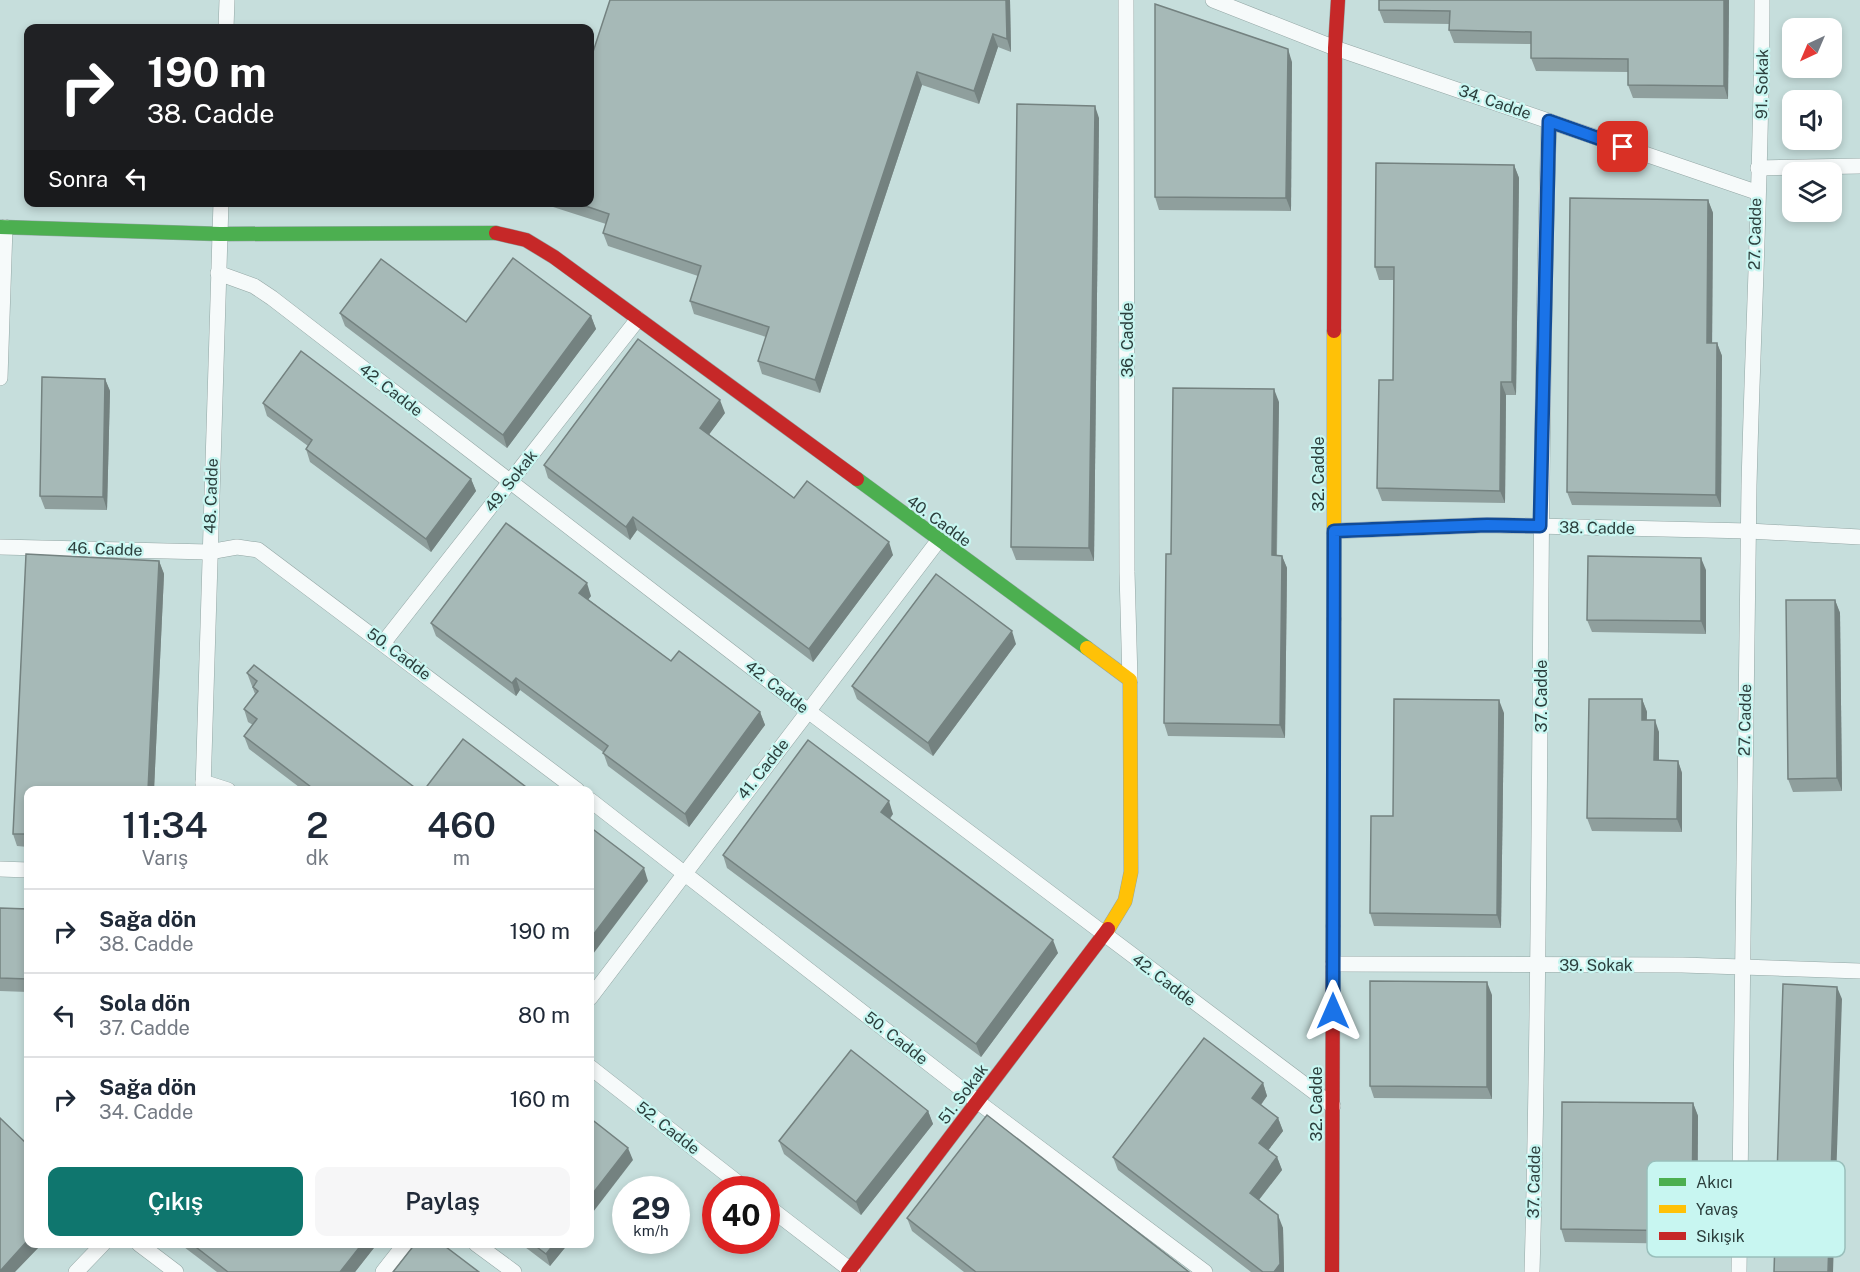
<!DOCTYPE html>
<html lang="tr">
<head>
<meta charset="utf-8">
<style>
	:root { --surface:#fff; --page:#f6f6f7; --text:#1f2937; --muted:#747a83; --line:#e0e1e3; --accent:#0f766e }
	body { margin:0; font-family:"Public Sans",sans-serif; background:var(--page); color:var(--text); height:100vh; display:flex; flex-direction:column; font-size:22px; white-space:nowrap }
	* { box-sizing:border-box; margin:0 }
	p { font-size:20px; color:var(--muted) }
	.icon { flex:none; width:33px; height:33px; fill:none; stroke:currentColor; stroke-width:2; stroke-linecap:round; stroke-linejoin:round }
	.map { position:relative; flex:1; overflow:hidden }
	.drawer { position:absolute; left:24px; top:786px; width:570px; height:462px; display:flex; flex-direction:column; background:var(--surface); border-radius:12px; box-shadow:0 3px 9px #0003 }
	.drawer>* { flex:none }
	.hud { position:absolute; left:24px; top:24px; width:570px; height:183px; border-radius:12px; box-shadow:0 3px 9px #0003; background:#202124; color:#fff; overflow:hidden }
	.needle { width:39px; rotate:224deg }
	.controls { position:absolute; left:1782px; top:18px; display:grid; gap:12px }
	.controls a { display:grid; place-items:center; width:60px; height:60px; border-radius:12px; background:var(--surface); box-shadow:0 3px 9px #0003; font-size:30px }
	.speed { position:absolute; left:612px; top:1176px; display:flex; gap:12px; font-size:30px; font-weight:700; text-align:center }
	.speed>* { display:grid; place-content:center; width:78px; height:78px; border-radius:50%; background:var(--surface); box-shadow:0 3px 9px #0003; line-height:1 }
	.speed small { font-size:15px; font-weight:400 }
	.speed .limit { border:9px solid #d22; background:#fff; color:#111 }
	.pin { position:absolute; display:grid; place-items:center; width:51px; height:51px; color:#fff; margin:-26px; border-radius:12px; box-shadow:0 3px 9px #0006 }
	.me { position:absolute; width:66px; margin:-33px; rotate:0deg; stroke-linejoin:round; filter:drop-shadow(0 0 4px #0008) }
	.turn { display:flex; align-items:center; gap:21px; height:126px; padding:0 24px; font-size:27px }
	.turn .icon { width:78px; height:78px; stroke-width:2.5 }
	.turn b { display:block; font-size:42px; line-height:51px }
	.then { display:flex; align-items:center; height:57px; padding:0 24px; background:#0003; gap:12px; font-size:22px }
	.eta { display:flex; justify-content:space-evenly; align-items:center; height:102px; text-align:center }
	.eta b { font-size:36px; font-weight:600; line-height:42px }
	.button { display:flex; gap:12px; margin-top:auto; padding:12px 24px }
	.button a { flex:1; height:69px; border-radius:12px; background:var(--accent); color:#fff; font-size:24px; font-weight:600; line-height:69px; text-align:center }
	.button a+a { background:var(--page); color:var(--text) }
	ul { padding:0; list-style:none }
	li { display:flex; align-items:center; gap:18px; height:84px; padding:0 24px; border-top:2px solid var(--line) }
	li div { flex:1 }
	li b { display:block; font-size:22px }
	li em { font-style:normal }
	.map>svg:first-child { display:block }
</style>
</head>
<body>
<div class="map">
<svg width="1860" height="1272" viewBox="0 0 1860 1272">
	<rect width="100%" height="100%" fill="#c6dedc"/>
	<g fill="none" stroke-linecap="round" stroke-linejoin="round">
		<defs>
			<g id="street">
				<polyline points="1126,0 1127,572 1130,680"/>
				<polyline points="1213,0 1335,48 1756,192"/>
				<polyline points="226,28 227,0"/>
				<polyline points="1758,168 1860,166"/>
				<polyline points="218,273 254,286 272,298 808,711 1333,1106"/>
				<polyline points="0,378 5,227"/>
				<polyline points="1334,531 1487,525 1749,531 1860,537"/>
				<polyline points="0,547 209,552 237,547 258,550 577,790"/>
				<polyline points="384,642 638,319"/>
				<polyline points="203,782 228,790"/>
				<polyline points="203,790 221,202"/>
				<polyline points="590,800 978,1102 1205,1272"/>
				<polyline points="0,869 28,870"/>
				<polyline points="1333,964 1682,965 1860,971"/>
				<polyline points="590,998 938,541"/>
				<polyline points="590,1067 747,1190"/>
				<polyline points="766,1205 853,1272"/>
				<polyline points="139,1244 176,1272"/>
				<polyline points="476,1244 514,1272"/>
				<polyline points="76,1272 103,1244"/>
				<polyline points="383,1272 405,1244"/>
				<path d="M1532,1272c11,-384 5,-768 17,-1151"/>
				<path d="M1739,1272c4,-262 5,-524 10,-786 4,-162 13,-324 13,-486"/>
			</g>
			<g id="fast">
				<polyline points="0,227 220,234 496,233"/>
				<polyline points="857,479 1087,648"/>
				<polyline points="1333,926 1334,619"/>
			</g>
			<g id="slow">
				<polyline points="1334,619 1334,331"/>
				<polyline points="1087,648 1130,680 1131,872 1125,901 1108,929"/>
			</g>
			<g id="jam">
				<polyline points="496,233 526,240 554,257 857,479"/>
				<polyline points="1334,331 1335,48 1338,0"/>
				<polyline points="848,1272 1108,929"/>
				<polyline points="1332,1272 1333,926"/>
			</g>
		</defs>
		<use href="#street" stroke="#93a6a4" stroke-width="16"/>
		<use href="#fast" stroke="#93a6a4" stroke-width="15"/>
		<use href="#slow" stroke="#93a6a4" stroke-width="15"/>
		<use href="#jam" stroke="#93a6a4" stroke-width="15"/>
		<use href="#street" stroke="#f6fafa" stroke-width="15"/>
		<use href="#fast" stroke="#4caf50" stroke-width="14"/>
		<use href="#slow" stroke="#ffc107" stroke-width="14"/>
		<use href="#jam" stroke="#c62828" stroke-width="14"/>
	</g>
	<g fill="#8f9f9d">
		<polygon points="610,0 1010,0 1011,52 998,47 979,104 922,85 820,393 762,374 758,361 766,337 694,314 690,301 698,276 608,246 603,233 606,224 550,206 549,202 590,202"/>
		<polygon points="1379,0 1729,0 1728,99 1633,98 1628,85 1628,72 1536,71 1531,58 1531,44 1454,43 1449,30 1450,24 1384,23 1379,10"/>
		<polygon points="1292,62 1291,211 1159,210 1155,197"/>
		<polygon points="1099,118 1094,561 1016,560 1011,547"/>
		<polygon points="1514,165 1519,178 1516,395 1506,395 1505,503 1382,501 1377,488 1393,380 1394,280 1379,280 1375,267"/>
		<polygon points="1708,200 1713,213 1712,343 1717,343 1722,356 1721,507 1572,505 1567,492"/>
		<polygon points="340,313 466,322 591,316 596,329 507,448 345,326"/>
		<polygon points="105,379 110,391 107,510 45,509 40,496"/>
		<polygon points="1279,402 1277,555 1282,556 1287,568 1285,738 1168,736 1164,723 1171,554"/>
		<polygon points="263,403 471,479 476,491 431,552 310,462 306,449 308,446 267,416"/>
		<polygon points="725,413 709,434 794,498 893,555 813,662 637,530 630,540 548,478 544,465"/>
		<polygon points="26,554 159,561 164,574 154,790 28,790 28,847 17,846 13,834"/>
		<polygon points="1706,570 1706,634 1592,632 1587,620"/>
		<polygon points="591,596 588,599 671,661 760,712 765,725 689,827 608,766 603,752 520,690 516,696 436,636 431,623"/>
		<polygon points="1835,600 1840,613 1842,791 1793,792 1788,779"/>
		<polygon points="1016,644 933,756 857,699 852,686"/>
		<polygon points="247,673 418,790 303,790 249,749 244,736 253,725 248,722 244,709 255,694"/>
		<polygon points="1642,699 1647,712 1647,720 1659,732 1659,760 1678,761 1682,773 1682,832 1592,831 1587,818"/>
		<polygon points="1504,713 1501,928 1374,926 1370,913 1393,816"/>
		<polygon points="893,814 890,819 1058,953 981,1057 727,868 723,855"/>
		<polygon points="0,889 0,908 28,909 28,992 0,991"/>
		<polygon points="1492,995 1492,1099 1374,1098 1370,1086"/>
		<polygon points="1263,1083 1267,1096 1261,1105 1278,1118 1283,1131 1268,1150 1277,1157 1282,1170 1259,1200 1283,1228 1284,1272 1251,1272 1118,1170 1113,1157"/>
		<polygon points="1693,1103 1698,1116 1697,1244 1565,1242 1561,1229"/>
		<polygon points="928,1111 933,1124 861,1215 784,1154 779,1141"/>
		<polygon points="907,1218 1189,1272 964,1272 912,1231"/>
		<polygon points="180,1244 377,1244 355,1272 217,1272"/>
		<polygon points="521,1244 568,1244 550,1266"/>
	</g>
	<g fill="#748280">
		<polygon points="1006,0 1010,0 1011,52 1007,39"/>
		<polygon points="1724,0 1729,0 1728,99 1724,86"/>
		<polygon points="993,34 998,47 979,104 974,91"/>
		<polygon points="1288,49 1292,62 1291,211 1286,198"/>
		<polygon points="917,72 922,85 820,393 815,380"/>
		<polygon points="1095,106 1099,118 1094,561 1089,548"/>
		<polygon points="1514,165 1519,178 1516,395 1512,382"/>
		<polygon points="1708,200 1713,213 1712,356 1707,343"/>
		<polygon points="591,316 596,329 507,448 503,435"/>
		<polygon points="1717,343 1722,356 1721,507 1716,495"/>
		<polygon points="105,379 110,391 107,510 103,497"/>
		<polygon points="1501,382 1506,395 1505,503 1500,491"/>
		<polygon points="1274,389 1279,402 1276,568 1272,555"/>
		<polygon points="720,400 725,413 705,440 700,428"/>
		<polygon points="471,479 476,491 431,552 426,539"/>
		<polygon points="633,517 637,530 630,540 626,527"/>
		<polygon points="889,542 893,555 813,662 809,649"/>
		<polygon points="1282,556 1287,568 1285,738 1280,725"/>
		<polygon points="1701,558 1706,570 1706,634 1701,621"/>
		<polygon points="159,561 164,574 154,790 148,790"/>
		<polygon points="587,583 591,596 584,605 579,593"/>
		<polygon points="1835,600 1840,613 1842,791 1837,778"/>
		<polygon points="1012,631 1016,644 933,756 928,743"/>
		<polygon points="516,678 520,690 516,696 512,683"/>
		<polygon points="1642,699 1647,712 1646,732 1642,720"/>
		<polygon points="1499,700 1504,713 1501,928 1497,915"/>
		<polygon points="760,712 765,725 689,827 685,814"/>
		<polygon points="1655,720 1659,732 1659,773 1654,760"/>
		<polygon points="1678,761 1682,773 1682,832 1677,819"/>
		<polygon points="889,801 893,814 885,824 881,812"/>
		<polygon points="644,868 648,881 590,958 590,939"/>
		<polygon points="1053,940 1058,953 981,1057 976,1044"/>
		<polygon points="1487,982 1492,995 1492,1099 1487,1087"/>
		<polygon points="1837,987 1842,999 1833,1272 1828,1272"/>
		<polygon points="1263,1083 1267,1096 1256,1111 1252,1098"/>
		<polygon points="1693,1103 1698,1116 1697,1244 1692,1231"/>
		<polygon points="928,1111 933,1124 861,1215 856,1202"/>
		<polygon points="1278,1118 1283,1131 1264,1156 1259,1143"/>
		<polygon points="628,1148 633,1160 590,1216 590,1197"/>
		<polygon points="1277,1157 1282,1170 1254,1206 1250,1193"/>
		<polygon points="1278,1215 1283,1228 1284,1272 1274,1272"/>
		<polygon points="28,1240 28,1244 42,1244 15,1272 0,1272 0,1271"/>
		<polygon points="362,1244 377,1244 355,1272 340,1272"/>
		<polygon points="554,1244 568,1244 550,1266 546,1254"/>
	</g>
	<g fill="#a6b9b7" stroke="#748280" stroke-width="1.5">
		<polygon points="610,0 1006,0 1007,39 993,34 974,91 917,72 815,380 758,361 769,327 690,301 701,266 603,233 609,214 574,202 590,202 590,61"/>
		<polygon points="1379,0 1724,0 1724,86 1628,85 1628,59 1531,58 1531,32 1449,30 1450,11 1379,10"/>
		<polygon points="1155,4 1288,49 1286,198 1155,197"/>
		<polygon points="1017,104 1095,106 1089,548 1011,547"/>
		<polygon points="1376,163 1514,165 1512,382 1501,382 1500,491 1377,488 1379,380 1393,380 1394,267 1375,267"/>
		<polygon points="1570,198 1708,200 1707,343 1717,343 1716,495 1567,492"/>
		<polygon points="513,258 591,316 503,435 340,313 381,259 466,322"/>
		<polygon points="638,339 720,400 700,428 794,498 807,481 889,542 809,649 633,517 626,527 544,465"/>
		<polygon points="301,351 471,479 426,539 306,449 312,440 263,403"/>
		<polygon points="42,377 105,379 103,497 40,496"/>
		<polygon points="1173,388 1274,389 1272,555 1282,556 1280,725 1164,723 1166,554 1171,554"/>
		<polygon points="506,523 587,583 579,593 671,661 679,651 760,712 685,814 603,753 608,746 516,678 512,683 431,623"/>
		<polygon points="26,554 159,561 148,790 28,790 28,834 13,834"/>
		<polygon points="1588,556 1701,558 1701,621 1587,620"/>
		<polygon points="936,574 1012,631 928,743 852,686"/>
		<polygon points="1786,600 1835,600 1837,778 1788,779"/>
		<polygon points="254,665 418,790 315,790 244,736 257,719 244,709 258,691 253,687 257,681 247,673"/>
		<polygon points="1394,699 1499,700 1497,915 1370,913 1371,816 1393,816"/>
		<polygon points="1589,699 1642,699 1642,720 1655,720 1654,760 1678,761 1677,819 1587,818"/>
		<polygon points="463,739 530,790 424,790"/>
		<polygon points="808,740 889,801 881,812 1053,940 976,1044 723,855"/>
		<polygon points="590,827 644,868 590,939"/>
		<polygon points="0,908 28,909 28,979 0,978"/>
		<polygon points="1370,981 1487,982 1487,1087 1370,1086"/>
		<polygon points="1783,984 1837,987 1828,1272 1774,1272"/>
		<polygon points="1204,1038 1263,1083 1252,1098 1278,1118 1259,1143 1277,1157 1250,1193 1278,1215 1280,1264 1274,1272 1263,1272 1113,1157"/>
		<polygon points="851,1050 928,1111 856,1202 779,1141"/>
		<polygon points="1562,1102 1693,1103 1692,1231 1561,1229"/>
		<polygon points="987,1115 1189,1272 976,1272 907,1218"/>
		<polygon points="0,1118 28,1145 28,1240 0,1271"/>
		<polygon points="590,1118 628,1148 590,1197"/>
		<polygon points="192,1244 362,1244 340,1272 228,1272"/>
		<polygon points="415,1244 442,1244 479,1272 393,1272"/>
		<polygon points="533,1244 554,1244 546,1254"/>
	</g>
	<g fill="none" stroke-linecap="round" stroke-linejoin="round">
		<defs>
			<polyline id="route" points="1333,1011 1334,531 1487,525 1540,526 1549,121 1623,147"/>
		</defs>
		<use href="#route" stroke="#114b97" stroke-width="15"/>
		<use href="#route" stroke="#1a73e8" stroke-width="10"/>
	</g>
	<g text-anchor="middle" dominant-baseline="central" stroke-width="4.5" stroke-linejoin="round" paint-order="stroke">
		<g font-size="16" fill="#2b3e3c" stroke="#c8f6f1">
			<text transform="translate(1762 84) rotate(-89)">91. Sokak</text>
			<text transform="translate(1495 102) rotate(19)">34. Cadde</text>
			<text transform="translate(1755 234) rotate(-89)">27. Cadde</text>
			<text transform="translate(1127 340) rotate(-90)">36. Cadde</text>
			<text transform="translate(391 390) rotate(38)">42. Cadde</text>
			<text transform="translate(1318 474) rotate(-90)">32. Cadde</text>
			<text transform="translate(511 481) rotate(-52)">49. Sokak</text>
			<text transform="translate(211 496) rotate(-88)">48. Cadde</text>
			<text transform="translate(939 521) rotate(36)">40. Cadde</text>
			<text transform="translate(1597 528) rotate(1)">38. Cadde</text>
			<text transform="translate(105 549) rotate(2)">46. Cadde</text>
			<text transform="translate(399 654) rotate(37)">50. Cadde</text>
			<text transform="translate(777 687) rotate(38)">42. Cadde</text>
			<text transform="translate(1541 696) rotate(-90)">37. Cadde</text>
			<text transform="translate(1745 720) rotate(-89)">27. Cadde</text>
			<text transform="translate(763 769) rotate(-52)">41. Cadde</text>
			<text x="1596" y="965">39. Sokak</text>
			<text transform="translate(1164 980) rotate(37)">42. Cadde</text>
			<text transform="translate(896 1038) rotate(38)">50. Cadde</text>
			<text transform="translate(963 1094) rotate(-53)">51. Sokak</text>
			<text transform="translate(1316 1104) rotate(-90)">32. Cadde</text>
			<text transform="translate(668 1128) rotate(38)">52. Cadde</text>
			<text transform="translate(1534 1182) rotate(-89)">37. Cadde</text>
		</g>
	</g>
	<rect x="1647" y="1161" width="198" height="96" rx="9" fill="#c8f6f1" stroke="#99bfbb" stroke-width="1.5"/>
	<rect x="1659" y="1178" width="27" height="8" fill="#4caf50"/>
	<rect x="1659" y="1205" width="27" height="8" fill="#ffc107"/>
	<rect x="1659" y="1232" width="27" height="8" fill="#c62828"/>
	<g font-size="16" fill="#2b3e3c">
		<text x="1696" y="1188">Akıcı</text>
		<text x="1696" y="1215">Yavaş</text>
		<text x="1696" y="1242">Sıkışık</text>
	</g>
</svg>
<div class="controls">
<a><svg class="needle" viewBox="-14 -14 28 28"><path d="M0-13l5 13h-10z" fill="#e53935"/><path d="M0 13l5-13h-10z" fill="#747a83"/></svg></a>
<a><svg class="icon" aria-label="sound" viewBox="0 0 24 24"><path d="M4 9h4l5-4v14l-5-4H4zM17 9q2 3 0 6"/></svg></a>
<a><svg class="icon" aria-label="layers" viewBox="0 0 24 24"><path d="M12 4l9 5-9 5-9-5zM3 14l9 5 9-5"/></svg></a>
</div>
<div class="speed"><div>29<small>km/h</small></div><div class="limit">40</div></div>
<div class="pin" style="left:1623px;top:147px;background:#d93025"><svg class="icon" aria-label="arrive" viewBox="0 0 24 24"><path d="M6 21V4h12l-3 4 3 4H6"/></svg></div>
<svg class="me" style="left:1333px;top:1011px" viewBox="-20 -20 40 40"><path d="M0-17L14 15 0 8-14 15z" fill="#1a73e8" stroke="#fff" stroke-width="4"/></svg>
<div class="hud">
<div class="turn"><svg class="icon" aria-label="right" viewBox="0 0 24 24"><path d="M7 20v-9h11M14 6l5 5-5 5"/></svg><div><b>190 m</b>38. Cadde</div></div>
<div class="then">Sonra<svg class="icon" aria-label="left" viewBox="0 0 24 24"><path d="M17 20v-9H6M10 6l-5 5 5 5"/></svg></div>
</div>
<section class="drawer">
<div class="eta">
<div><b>11:34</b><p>Varış</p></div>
<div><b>2</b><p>dk</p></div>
<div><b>460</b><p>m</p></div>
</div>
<ul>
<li><svg class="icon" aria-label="right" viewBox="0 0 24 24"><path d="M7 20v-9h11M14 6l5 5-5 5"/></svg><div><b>Sağa dön</b><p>38. Cadde</p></div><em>190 m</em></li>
<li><svg class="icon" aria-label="left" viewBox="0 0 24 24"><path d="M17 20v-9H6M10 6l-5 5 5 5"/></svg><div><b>Sola dön</b><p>37. Cadde</p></div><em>80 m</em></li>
<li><svg class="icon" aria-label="right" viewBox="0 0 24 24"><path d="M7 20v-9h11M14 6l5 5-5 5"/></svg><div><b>Sağa dön</b><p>34. Cadde</p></div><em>160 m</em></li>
</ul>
<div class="button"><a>Çıkış</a><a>Paylaş</a></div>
</section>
</div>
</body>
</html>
